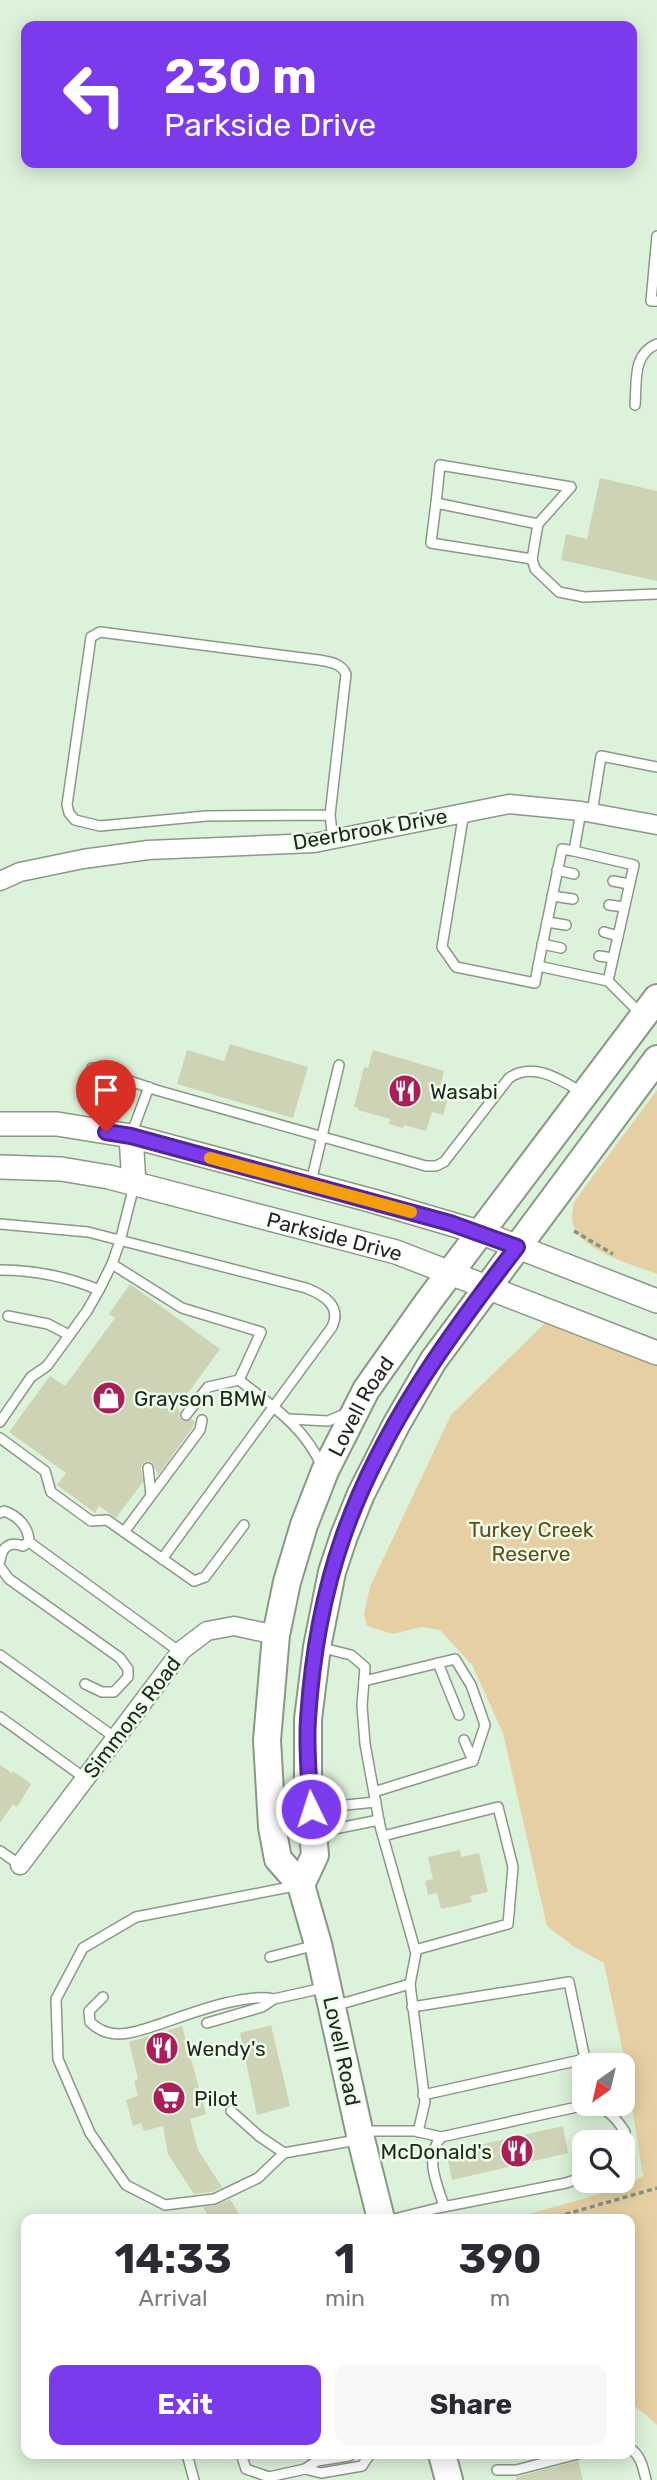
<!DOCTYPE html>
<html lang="en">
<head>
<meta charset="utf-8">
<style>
	:root { --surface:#fff; --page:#f7f7f7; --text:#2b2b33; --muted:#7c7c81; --accent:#7c3aed }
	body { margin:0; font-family:Rubik,sans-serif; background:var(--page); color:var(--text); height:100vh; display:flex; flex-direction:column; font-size:26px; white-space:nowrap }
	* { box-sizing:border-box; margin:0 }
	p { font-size:23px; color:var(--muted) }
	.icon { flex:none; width:38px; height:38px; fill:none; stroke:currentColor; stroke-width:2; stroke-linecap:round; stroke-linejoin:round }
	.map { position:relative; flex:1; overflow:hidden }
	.drawer { position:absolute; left:21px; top:2214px; width:614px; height:245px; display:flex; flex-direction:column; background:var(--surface); border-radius:14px; box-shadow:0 4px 18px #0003 }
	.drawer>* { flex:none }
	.hud { position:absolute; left:21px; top:21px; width:616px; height:147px; border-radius:14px; box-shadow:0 4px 18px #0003; background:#7c3aed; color:#fff; overflow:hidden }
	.needle { width:46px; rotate:214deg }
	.fabs { position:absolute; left:572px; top:2053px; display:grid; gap:14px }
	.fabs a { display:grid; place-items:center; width:63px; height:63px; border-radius:14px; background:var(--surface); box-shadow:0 4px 18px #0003; font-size:35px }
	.pin { position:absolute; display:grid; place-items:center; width:60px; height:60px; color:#fff; margin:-72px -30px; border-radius:50% 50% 50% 0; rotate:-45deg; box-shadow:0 0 7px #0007 }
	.pin .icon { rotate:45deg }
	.me { position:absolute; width:77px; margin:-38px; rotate:356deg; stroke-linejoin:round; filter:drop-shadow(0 0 5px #0008) }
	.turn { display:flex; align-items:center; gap:24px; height:147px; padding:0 28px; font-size:32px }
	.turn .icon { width:91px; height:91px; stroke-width:2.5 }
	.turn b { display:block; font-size:49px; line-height:60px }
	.eta { display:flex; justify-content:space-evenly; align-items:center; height:119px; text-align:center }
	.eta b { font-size:42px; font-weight:700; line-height:49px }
	.primary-button { display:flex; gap:14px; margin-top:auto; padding:14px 28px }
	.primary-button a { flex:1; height:80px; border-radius:14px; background:var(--accent); color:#fff; font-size:28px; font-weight:700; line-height:80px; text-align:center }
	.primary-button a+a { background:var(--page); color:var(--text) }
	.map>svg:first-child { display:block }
</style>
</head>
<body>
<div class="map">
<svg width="657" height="2480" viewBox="0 0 657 2480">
	<rect width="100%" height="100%" fill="#ddf2da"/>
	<g fill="#e6d0a3">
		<path d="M657,1090v184c-23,-9 -77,-23 -84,-50 -2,-7 0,-14 1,-22z"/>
		<polygon points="546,1322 657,1362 657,2425 635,2406 630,2407 630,2219 512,2219 621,2188 643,2176 624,2057 604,1963 573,1946 547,1926 503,1733 472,1665 440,1630 421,1627 393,1634 367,1626 364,1614 370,1587 451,1415"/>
	</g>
	<g fill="#cfd3b6">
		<polygon points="600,478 657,491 657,581 561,560 566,534 587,539"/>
		<polygon points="230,1044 308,1067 293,1118 177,1084 187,1050 224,1061"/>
		<polygon points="373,1050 444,1071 439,1091 449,1094 443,1115 432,1112 426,1131 404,1125 403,1128 389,1124 390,1119 358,1110 358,1108 354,1107 364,1067 368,1068"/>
		<polygon points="130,1284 220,1349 177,1408 180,1411 179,1417 182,1421 191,1419 195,1422 193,1427 158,1475 153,1463 148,1461 143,1463 141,1468 143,1482 116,1518 99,1506 95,1513 57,1485 66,1473 9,1432 50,1376 65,1386 115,1318 109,1314"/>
		<polygon points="0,1765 12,1773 13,1771 31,1784 17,1807 13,1804 0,1823"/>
		<polygon points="460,1850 461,1857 479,1853 488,1892 470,1896 472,1902 441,1909 437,1893 428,1895 425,1881 433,1879 428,1857"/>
		<polygon points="271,2025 290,2106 257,2115 240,2033"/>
		<polygon points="182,2026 206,2114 190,2119 198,2150 222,2187 212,2192 194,2194 168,2154 163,2126 144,2131 141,2123 133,2126 126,2100 138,2096 134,2081 138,2079 129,2042"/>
		<polygon points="563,2126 568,2153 452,2180 447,2156 477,2149 475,2146"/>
		<polygon points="230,2199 242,2219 210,2219 203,2207 217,2205"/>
		<polygon points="578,2461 583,2480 516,2480 516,2477"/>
	</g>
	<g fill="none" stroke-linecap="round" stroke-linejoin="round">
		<defs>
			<g id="service">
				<polyline points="657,236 651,301 657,301"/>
				<path d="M635,405c2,-23 -3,-51 22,-61"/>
				<polyline points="436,503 440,465 571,487 538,524 532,559 535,569 559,592 584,597 657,594"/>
				<polyline points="532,559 431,543 436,503 538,524"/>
				<polyline points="581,811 574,851 634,865 608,981"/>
				<polyline points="464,812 442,947 456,967 535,983 538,966 608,981 640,1013"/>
				<polyline points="592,813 601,756 657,767"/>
				<path d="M330,815l-124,1 -106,10 -25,-6 -6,-7 -2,-8 24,-168 9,-5 219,28c11,2 22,3 27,14l-16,141 3,25"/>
				<polyline points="557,870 574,874"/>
				<polyline points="613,881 629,884"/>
				<polyline points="552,896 573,899"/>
				<polyline points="609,905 624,907"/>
				<polyline points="547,922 566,925"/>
				<polyline points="604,932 618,936"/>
				<polyline points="542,944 561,948"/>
				<polyline points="599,956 613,958"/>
				<polyline points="538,966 562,849 574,851"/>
				<path d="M92,1068l64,22 270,76h10l8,-4 65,-84c25,-17 52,2 74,15"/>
				<polyline points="131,1135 149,1087"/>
				<polyline points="311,1182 339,1065"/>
				<path d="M0,1224l88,8 218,56c18,7 36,18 26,39l-170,232"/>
				<polyline points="112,1264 182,1308 261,1332 239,1380"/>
				<path d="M0,1270c34,0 68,7 99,20"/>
				<polyline points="8,1316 48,1324 69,1335"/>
				<path d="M239,1380c33,26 66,47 83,87"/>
				<polyline points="186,1415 208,1387 239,1380"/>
				<polyline points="289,1419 328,1421 345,1414"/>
				<polyline points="0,1422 31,1377 47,1366 87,1311 99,1290 112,1264 120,1241 134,1186"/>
				<polyline points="0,1438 45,1471 51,1492 91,1521 107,1520 194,1581 205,1577 244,1525"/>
				<polyline points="148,1468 151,1495"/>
				<path d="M0,1513l4,-2c14,5 25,16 25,31l151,110"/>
				<polyline points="124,1532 200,1430 202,1420"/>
				<path d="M0,1561c2,-14 9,-20 23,-15l6,-4"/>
				<polyline points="0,1567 9,1579 120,1658 128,1669 128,1677 114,1692 102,1692 85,1684"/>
				<polyline points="319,1647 351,1655 365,1667 362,1706 365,1744 380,1826 416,1953 410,1984 425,2102 418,2132"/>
				<polyline points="0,1655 117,1739"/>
				<polyline points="438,1663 459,1715"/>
				<polyline points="364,1681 455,1659 471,1685 485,1725 473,1761 374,1792"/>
				<polyline points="0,1717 86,1779"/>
				<polyline points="464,1740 473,1761"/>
				<polyline points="315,1808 376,1802"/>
				<polyline points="314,1833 379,1820"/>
				<polyline points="383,1836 498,1807 513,1867 508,1924 415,1950"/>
				<polyline points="0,1851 20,1865"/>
				<polyline points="270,1957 316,1945"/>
				<path d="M103,1997l-14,14 1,11c8,8 17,12 29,12 13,0 26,-5 38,-9 30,-10 88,-33 117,-26"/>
				<polyline points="334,2006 410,1984"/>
				<polyline points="412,2007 569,1982 585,2059 423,2095"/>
				<polyline points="207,2023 262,2007 274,1999 323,1988"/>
				<polyline points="231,2111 259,2136 284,2153 357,2140"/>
				<path d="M364,2131h51l26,6 136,-30c27,-1 34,3 48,25l-2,15"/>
				<path d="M441,2137c-17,21 -4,47 3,69"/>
				<polyline points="284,2153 258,2178 214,2199 165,2205 126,2185 90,2133 58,2059 56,1999 83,1948 136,1917 295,1886"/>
				<polyline points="394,2219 438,2208 566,2183 584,2177"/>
				<path d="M630,2448c11,8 13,19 16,32"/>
				<polyline points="187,2454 194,2480"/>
				<polyline points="241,2454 246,2469 269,2477 305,2469 321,2473 362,2466 370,2454"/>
				<polyline points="305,2469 317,2461 349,2456 351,2454"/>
				<polyline points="497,2470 516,2470 578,2454"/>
			</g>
			<g id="minor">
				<polyline points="0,881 20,872 83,859 148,850 314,843 509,804 581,811 657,825"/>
				<polyline points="20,1865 182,1650 207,1631 234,1626 276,1635"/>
			</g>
			<g id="tertiary">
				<polyline points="0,1124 57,1124 131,1136 373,1201 482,1233 657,1301"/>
				<polyline points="131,1136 134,1184"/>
				<path id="s1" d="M0,1167l61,2 48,8 287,75 261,101"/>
			</g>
			<g id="secondary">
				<polyline points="301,1885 315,1855 308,1776 308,1719 317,1647 332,1572 344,1536 361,1494 396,1425 433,1361 657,1059"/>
				<path id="s2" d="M381,2219l-20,-80 -43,-195 -17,-59 -23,-26 -6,-32 -5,-87 9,-105 11,-53 17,-57 21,-54 41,-81 62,-88 229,-304"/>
				<polyline points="442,2454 449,2480"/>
			</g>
		</defs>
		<use href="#service" stroke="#889a85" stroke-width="12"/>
		<use href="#minor" stroke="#889a85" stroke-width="21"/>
		<use href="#tertiary" stroke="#889a85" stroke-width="26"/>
		<use href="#secondary" stroke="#889a85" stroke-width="30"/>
		<g stroke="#859383" stroke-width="3.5" stroke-dasharray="5 3.5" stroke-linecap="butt">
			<polyline points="574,1231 613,1254"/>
			<polyline points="549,2219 657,2188"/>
		</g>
		<use href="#service" stroke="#fff" stroke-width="9"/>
		<use href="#minor" stroke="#fff" stroke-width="18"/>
		<use href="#tertiary" stroke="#fff" stroke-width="23"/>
		<use href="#secondary" stroke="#fff" stroke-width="26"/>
	</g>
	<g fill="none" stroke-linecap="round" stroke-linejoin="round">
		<defs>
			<path id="route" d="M106,1132l25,4 319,87 67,24c-68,88 -137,183 -174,290 -20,57 -31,121 -35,182 -2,29 1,60 3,90"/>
		</defs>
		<use href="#route" stroke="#51269a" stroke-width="18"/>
		<use href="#route" stroke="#7c3aed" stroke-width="12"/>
		<polyline stroke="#f59e0b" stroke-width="12" points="210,1158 411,1212"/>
	</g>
	<defs>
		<symbol id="restaurant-disc" viewBox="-11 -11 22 22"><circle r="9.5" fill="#ac1e5a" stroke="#edfeeb"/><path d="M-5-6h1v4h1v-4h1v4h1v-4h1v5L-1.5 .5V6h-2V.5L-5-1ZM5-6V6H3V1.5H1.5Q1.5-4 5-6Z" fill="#fff"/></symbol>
		<symbol id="shop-disc" viewBox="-11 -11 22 22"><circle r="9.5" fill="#ac1e5a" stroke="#edfeeb"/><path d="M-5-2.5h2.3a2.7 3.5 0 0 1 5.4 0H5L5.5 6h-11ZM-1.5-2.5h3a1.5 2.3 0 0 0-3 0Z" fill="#fff"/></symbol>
		<symbol id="supermarket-disc" viewBox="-11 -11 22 22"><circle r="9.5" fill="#ac1e5a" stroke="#edfeeb"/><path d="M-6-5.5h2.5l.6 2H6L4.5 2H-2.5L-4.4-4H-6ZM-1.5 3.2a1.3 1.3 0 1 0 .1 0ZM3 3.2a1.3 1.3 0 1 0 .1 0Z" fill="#fff"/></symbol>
	</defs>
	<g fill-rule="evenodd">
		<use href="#restaurant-disc" x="386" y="1072" width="38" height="38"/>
		<use href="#shop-disc" x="90" y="1379" width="38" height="38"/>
		<use href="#restaurant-disc" x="143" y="2029" width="38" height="38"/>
		<use href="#supermarket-disc" x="150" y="2079" width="38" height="38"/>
		<use href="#restaurant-disc" x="498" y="2132" width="38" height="38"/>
	</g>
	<g text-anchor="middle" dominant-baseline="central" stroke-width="5" stroke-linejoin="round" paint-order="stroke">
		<g font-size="21" fill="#1f261e" stroke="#edfeeb">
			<text transform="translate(370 829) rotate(-10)">Deerbrook Drive</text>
			<text stroke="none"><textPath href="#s1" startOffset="343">Parkside Drive</textPath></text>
			<text stroke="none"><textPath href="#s2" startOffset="849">Lovell Road</textPath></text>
			<text transform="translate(132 1717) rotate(-53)">Simmons Road</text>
			<text transform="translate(342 2051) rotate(78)">Lovell Road</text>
		</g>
		<g font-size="21" fill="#1f261e" stroke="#edfeeb" text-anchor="start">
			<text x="430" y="1091">Wasabi</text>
			<text x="134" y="1398">Grayson BMW</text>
			<text x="186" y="2048">Wendy's</text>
			<text x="194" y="2098">Pilot</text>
			<text x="492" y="2151" text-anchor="end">McDonald's</text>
		</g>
		<g font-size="21" fill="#624c15" stroke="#edfeeb">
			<text x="531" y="1529">Turkey Creek<tspan x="531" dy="24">Reserve</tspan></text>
		</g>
	</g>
</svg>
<div class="fabs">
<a><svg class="needle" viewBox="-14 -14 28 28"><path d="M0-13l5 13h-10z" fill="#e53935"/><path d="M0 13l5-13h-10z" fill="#7c7c81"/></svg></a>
<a><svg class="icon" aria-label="search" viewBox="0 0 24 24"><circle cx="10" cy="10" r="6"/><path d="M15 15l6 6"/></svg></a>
</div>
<div class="pin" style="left:106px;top:1132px;background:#d93025"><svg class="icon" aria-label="arrive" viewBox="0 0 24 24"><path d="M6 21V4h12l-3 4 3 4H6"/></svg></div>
<svg class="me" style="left:311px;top:1809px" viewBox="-20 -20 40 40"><circle r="17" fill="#7c3aed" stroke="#fff" stroke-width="3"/><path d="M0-11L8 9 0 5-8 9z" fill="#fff"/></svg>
<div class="hud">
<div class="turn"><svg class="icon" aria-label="left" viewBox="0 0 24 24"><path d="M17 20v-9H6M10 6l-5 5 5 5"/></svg><div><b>230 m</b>Parkside Drive</div></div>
</div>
<section class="drawer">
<div class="eta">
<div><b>14:33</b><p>Arrival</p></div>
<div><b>1</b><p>min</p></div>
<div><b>390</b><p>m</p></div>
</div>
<div class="primary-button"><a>Exit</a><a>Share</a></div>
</section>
</div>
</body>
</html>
